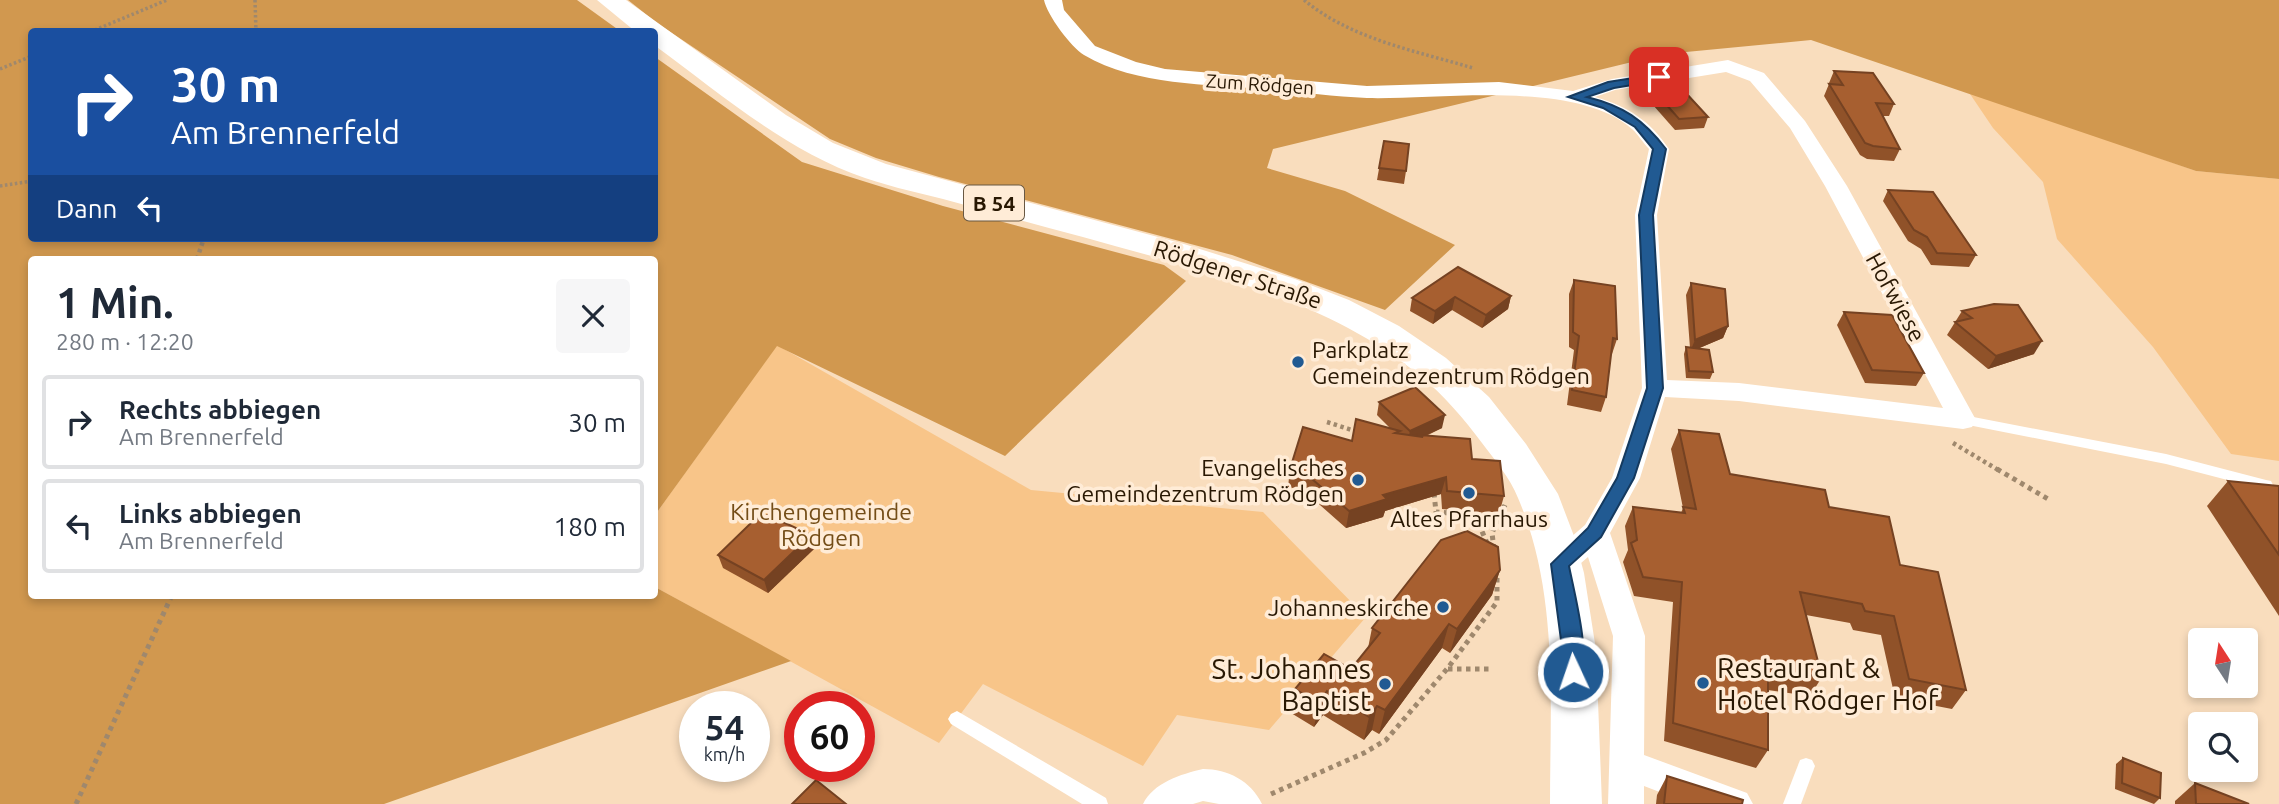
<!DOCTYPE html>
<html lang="de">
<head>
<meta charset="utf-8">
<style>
	:root { --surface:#fff; --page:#f6f6f7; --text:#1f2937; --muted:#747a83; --line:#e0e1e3 }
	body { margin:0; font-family:Ubuntu,sans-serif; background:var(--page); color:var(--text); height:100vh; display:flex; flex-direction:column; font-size:26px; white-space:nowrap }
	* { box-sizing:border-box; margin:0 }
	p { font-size:23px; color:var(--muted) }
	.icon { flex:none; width:38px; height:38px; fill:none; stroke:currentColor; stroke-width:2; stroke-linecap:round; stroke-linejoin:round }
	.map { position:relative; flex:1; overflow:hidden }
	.drawer { position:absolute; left:28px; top:256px; width:630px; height:343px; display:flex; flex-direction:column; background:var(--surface); border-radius:7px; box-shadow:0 4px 10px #0003 }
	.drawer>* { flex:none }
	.guide { position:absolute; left:28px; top:28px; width:630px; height:214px; border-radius:7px; box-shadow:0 4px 10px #0003; background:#1a4fa0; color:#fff; overflow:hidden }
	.needle { width:46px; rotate:348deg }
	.buttons { position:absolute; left:2188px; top:628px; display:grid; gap:14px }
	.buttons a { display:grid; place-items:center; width:70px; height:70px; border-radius:7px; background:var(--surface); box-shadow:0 4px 10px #0003; font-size:35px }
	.speed { position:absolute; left:679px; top:691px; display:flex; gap:14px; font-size:35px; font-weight:700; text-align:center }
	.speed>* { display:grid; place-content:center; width:91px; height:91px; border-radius:50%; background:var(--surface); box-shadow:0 4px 10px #0003; line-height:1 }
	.speed small { font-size:18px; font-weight:400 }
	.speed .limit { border:10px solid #d22; background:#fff; color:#111 }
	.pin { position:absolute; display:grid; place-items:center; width:60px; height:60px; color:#fff; margin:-30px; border-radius:14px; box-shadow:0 4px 10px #0006 }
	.me { position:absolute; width:77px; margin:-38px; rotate:357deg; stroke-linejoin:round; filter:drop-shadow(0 0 5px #0008) }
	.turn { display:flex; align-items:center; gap:24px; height:147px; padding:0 28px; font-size:32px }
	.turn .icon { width:91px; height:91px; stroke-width:2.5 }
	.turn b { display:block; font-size:49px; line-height:60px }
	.then { display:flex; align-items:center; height:66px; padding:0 28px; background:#0003; gap:14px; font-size:26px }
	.round { display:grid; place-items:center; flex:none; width:74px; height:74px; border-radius:7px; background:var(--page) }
	.head { display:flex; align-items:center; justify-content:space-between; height:119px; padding:0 28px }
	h1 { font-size:42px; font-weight:600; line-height:52px }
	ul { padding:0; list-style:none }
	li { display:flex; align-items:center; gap:21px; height:94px; margin:0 14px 10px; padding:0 14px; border:4px solid var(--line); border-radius:7px }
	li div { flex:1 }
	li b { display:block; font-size:26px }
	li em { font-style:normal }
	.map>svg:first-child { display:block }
</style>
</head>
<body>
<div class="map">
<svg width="2279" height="804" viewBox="0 0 2279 804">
	<rect width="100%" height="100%" fill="#f9ddbd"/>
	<g fill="#f8c589">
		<polygon points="1968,91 2196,171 2279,179 2279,461 2231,454 2153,347 2057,239 2043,182 1993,128"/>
		<polygon points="777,345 1031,490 1263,512 1366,617 1269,730 1177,715 1143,766 983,684 939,743 655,587 655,515"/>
	</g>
	<g fill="#d1984f">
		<polygon points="0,0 577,0 620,31 32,32 32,238 654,238 655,57 802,162 943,206 1164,265 1186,281 1005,456 777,346 655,515 654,259 32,259 32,595 654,595 655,587 791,661 384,804 0,804"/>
		<polygon points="628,0 2279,0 2279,179 2196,171 1811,40 1665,54 1273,149 1267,168 1345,191 1455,245 1385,310 1232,255 939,177 876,158 830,139 657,23"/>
	</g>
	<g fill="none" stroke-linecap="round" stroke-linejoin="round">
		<g stroke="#9f886d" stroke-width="3.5" stroke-dasharray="2.5 2.5" stroke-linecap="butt">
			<polyline points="255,0 256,32"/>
			<path d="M1304,0c47,39 112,51 169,68"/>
			<polyline points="90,32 167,0"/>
			<polyline points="0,69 32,56"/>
			<polyline points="0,186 32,181"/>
		</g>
		<g stroke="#9f886d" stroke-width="4.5" stroke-dasharray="3.5 3.5" stroke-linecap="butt">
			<polyline points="197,259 204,238"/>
			<polyline points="1327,422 1358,432"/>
			<polyline points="1953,443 2000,471"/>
		</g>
		<g stroke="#9f886d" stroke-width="5" stroke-dasharray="4.5 4.5" stroke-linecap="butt">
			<polyline points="1997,469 2048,499"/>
			<polyline points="1434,493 1436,512 1501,517"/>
			<polyline points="1475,515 1487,543"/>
			<polyline points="1494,549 1492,533 1505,505"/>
			<polyline points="1448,669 1493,669"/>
			<polyline points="1271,794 1364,753 1386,740 1447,669 1497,602 1497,575"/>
			<polyline points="76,804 172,595"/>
		</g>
		<g fill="#fff" fill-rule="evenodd">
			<polygon points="1963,415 2166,454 2266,480 2271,481 2273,485 2271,489 2266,490 2166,464 1958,423 1956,420 1958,417"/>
			<polygon points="957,711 1106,798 1108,804 1082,804 951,724 948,719 951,714"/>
			<polygon points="1806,758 1812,760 1815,766 1801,804 1783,804 1800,760"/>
		</g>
		<g fill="#fff" fill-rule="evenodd">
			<path d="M1044,0h18l2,10 31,36 41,16 29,7 202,17 132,-4 74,9 39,-12 116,-19 36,13 41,48 42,65 129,234 -4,7 -9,2 -224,-28 -74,-4 -25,81 -30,55 35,103 -1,119 103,38 6,11h-62l-47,-18v18h-36l5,-168 -25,-79c-13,11 -21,21 -39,15l-4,-8 4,-8 36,-31 27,-47 30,-90 -7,-173 14,-66c-6,-6 -11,-15 -17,-20 -56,-50 -194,-29 -265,-31 -34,-1 -67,-6 -101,-9 -59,-5 -129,-3 -182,-34 -13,-8 -37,-40 -40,-55zM1726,72l24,9 40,47 35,58 118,222 -204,-25 -72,-3 -10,-165 12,-66c-19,-28 -41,-43 -74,-52l20,-7z"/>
			<path d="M1203,769c25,0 48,12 59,35h-43l-16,-3 -10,3h-50c10,-21 38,-30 60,-35z"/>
		</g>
		<path fill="#fff" fill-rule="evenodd" d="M597,0h29l160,115 47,28 53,21 298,80 111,35 54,21 50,26 47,32 43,39 37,47 32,50 16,42 10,37 12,77 6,154h-52c0,-101 9,-211 -32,-306 -8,-20 -23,-38 -36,-55 -18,-24 -38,-48 -62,-67 -68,-57 -154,-86 -237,-111 -76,-22 -153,-42 -229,-63 -29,-8 -60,-14 -89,-24 -79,-27 -144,-84 -211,-133v-13h-18z"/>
	</g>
	<g fill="#905229">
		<polygon points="1834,71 1894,104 1889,116 1883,116 1900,149 1894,161 1867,159 1860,155 1824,96 1829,84 1830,84 1829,83"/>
		<polygon points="1657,94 1708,117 1704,128 1675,130 1653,105"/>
		<polygon points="1384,141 1406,171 1404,184 1377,180"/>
		<polygon points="1888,190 1976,255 1969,267 1931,265 1921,249 1908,241 1883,201"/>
		<polygon points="1574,280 1617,339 1612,354 1611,354 1606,397 1601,412 1567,405 1574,350 1569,347 1569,294"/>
		<polygon points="1691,283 1728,326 1723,338 1697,349 1713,372 1710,379 1686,378 1684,354 1686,347 1690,348 1686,295"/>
		<polygon points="1511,296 1508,309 1482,328 1452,310 1433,324 1410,311 1412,298"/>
		<polygon points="1962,311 2034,354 1988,369 1947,335"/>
		<polygon points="1844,312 1924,373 1916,386 1865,383 1837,325"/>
		<polygon points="1379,402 1442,428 1426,436 1472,459 1504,496 1499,514 1442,509 1441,494 1385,511 1383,517 1346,528 1303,490 1288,487 1290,469 1352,441 1391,429 1377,415"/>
		<polygon points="1679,430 1730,474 1829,507 1900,565 1966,690 1952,709 1895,698 1881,635 1853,630 1850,623 1806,615 1822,677 1810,696 1768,690 1768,750 1756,768 1664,741 1673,602 1634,596 1623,562 1628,550 1625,526 1633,507 1681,513 1683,508 1671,449"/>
		<polygon points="2228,481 2279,486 2279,616 2207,506"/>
		<polygon points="815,548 768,593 723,568 718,555"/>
		<polygon points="1500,570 1492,595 1450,653 1442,648 1379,734 1372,730 1364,740 1323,715 1314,727 1291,713 1295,689 1351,669 1368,648 1372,628"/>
		<polygon points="2123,758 2160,798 2154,804 2115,789 2116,764"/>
		<polygon points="1667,776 1742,804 1656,804 1657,795"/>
		<polygon points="2195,783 2249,804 2175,804 2175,801"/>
	</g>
	<g fill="#754222">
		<polygon points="1511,296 1508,309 1482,328 1486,315"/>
		<polygon points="1455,297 1452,310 1433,324 1435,311"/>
		<polygon points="1728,326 1723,338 1690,352 1695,340"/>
		<polygon points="2042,341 2034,354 1988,369 1996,356"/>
		<polygon points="1445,415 1442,428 1422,437 1420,435 1419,439 1407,444 1410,431"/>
		<polygon points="1446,477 1441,494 1385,511 1383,517 1346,528 1349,511 1383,495"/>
		<polygon points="811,535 815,548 768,593 764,580"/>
		<polygon points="1500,570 1492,595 1450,653 1457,629"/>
		<polygon points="1449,624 1442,648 1379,734 1385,710"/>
		<polygon points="1327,691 1323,715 1314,727 1319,703"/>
		<polygon points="1377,706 1372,730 1364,740 1369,717"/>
	</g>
	<g fill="#a75f30" stroke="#754222" stroke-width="2">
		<polygon points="1834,71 1873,73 1894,104 1876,103 1900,149 1873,146 1865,143 1829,84 1843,85"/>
		<polygon points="1685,92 1708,117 1679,119 1657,94"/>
		<polygon points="1384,141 1409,144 1406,171 1379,168"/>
		<polygon points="1888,190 1933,192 1976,255 1937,253 1927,237 1914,230"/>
		<polygon points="1458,267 1511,296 1486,315 1455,297 1435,311 1412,298"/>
		<polygon points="1574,280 1615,286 1617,339 1613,338 1606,397 1572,390 1579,336 1573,332"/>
		<polygon points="1691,283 1725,289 1728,326 1695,340"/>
		<polygon points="1994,304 2018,305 2042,341 1996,356 1955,322 1972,318 1962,311"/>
		<polygon points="1844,312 1892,315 1924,373 1872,370"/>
		<polygon points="1686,347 1709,350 1713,372 1689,371"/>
		<polygon points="1415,387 1445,415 1410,431 1379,402"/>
		<polygon points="1356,419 1400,431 1395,433 1423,437 1420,435 1470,439 1472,459 1500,461 1504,496 1447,491 1446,477 1383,495 1387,499 1349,511 1305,473 1290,469 1303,427 1352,441"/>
		<polygon points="1679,430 1719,434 1730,474 1825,490 1829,507 1889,517 1900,565 1938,572 1966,690 1909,679 1894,616 1865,611 1862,604 1800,592 1822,677 1768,669 1768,750 1673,723 1682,582 1643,577 1631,543 1637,540 1633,507 1685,513 1683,507 1696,509"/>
		<polygon points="2228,481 2279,486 2279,555"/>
		<polygon points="768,515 811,535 764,580 718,555 754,520"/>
		<polygon points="1467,531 1498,547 1500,570 1457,629 1449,624 1385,710 1377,706 1369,717 1327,691 1319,703 1295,689 1324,654 1351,669 1380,633 1372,628 1441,540"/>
		<polygon points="2123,758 2161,773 2160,798 2122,783"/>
		<polygon points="1667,776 1743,800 1742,804 1664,804"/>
		<polygon points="816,780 846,804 792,804"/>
		<polygon points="2195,783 2249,804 2196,804"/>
	</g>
	<path fill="#215a92" stroke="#153a5f" stroke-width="2" d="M1659,74l4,1v5l-49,8 -27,9c36,9 56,22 79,52l-13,66 10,173 -29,90 -33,59 -32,29c5,26 22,90 11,112l-7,3 -7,-3 -15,-114 37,-36 29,-50 30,-90 -8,-173 14,-66 -18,-22 -32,-19 -35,-11 40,-15z"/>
	<g fill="#215a92" stroke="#ffecd7" stroke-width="2.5">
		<circle cx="1298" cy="362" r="7"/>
		<circle cx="1358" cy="480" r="7"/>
		<circle cx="1469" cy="493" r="7"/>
		<circle cx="1443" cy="607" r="7"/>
		<circle cx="1703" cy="683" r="7"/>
		<circle cx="1385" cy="684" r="7"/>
	</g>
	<g text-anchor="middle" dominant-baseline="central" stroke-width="7" stroke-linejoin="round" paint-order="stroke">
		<g font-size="19" fill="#291803" stroke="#ffecd7">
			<text transform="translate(1260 84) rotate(4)">Zum Rödgen</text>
		</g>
		<rect fill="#ffecd7" stroke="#695843" stroke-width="2" x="964" y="185.5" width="60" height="35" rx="5"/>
		<g font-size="21" font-weight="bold" fill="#291803">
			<text x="994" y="203">B 54</text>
		</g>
		<g font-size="23" fill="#291803" stroke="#ffecd7">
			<text transform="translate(1238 274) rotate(18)">Rödgener Straße</text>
			<text transform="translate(1896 297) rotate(61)">Hofwiese</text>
		</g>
		<g font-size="23" fill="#291803" stroke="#ffecd7" text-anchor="end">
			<text x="1312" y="349" text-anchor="start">Parkplatz<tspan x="1312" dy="26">Gemeindezentrum Rödgen</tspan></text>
			<text x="1344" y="467">Evangelisches<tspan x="1344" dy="26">Gemeindezentrum Rödgen</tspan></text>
			<text x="1469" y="518" text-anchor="middle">Altes Pfarrhaus</text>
			<text x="1429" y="607">Johanneskirche</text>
		</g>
		<g font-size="23" fill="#744d17" stroke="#ffecd7">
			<text x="821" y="511">Kirchengemeinde<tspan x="821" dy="26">Rödgen</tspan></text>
		</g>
		<g font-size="28" fill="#291803" stroke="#ffecd7" text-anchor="start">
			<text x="1717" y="667">Restaurant &amp;<tspan x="1717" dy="32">Hotel Rödger Hof</tspan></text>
			<text x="1371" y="668" text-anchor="end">St. Johannes<tspan x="1371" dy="32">Baptist</tspan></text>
		</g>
	</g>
</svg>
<div class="buttons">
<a><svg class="needle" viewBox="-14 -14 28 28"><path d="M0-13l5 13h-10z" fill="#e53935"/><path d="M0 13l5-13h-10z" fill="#747a83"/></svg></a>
<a><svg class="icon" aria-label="search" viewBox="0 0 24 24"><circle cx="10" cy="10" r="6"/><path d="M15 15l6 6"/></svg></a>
</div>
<div class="speed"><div>54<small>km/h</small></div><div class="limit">60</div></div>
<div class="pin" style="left:1659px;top:77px;background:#d93025"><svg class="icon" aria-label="arrive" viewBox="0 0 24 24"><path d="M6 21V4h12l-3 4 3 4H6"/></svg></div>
<svg class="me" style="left:1573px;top:672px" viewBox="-20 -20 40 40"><circle r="17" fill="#215a92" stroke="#fff" stroke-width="3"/><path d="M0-11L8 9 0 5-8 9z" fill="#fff"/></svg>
<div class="guide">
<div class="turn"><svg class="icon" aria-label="right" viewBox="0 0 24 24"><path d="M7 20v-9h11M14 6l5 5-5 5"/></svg><div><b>30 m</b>Am Brennerfeld</div></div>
<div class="then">Dann<svg class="icon" aria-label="left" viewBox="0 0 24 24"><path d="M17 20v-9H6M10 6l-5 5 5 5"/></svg></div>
</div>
<section class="drawer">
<div class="head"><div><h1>1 Min.</h1><p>280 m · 12:20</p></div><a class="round"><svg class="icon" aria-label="close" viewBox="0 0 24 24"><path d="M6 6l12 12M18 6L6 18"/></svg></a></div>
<ul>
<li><svg class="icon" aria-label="right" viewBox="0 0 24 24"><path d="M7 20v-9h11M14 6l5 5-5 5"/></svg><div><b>Rechts abbiegen</b><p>Am Brennerfeld</p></div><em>30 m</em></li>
<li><svg class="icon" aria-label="left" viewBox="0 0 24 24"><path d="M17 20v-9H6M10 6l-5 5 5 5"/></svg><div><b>Links abbiegen</b><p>Am Brennerfeld</p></div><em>180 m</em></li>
</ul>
</section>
</div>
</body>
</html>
